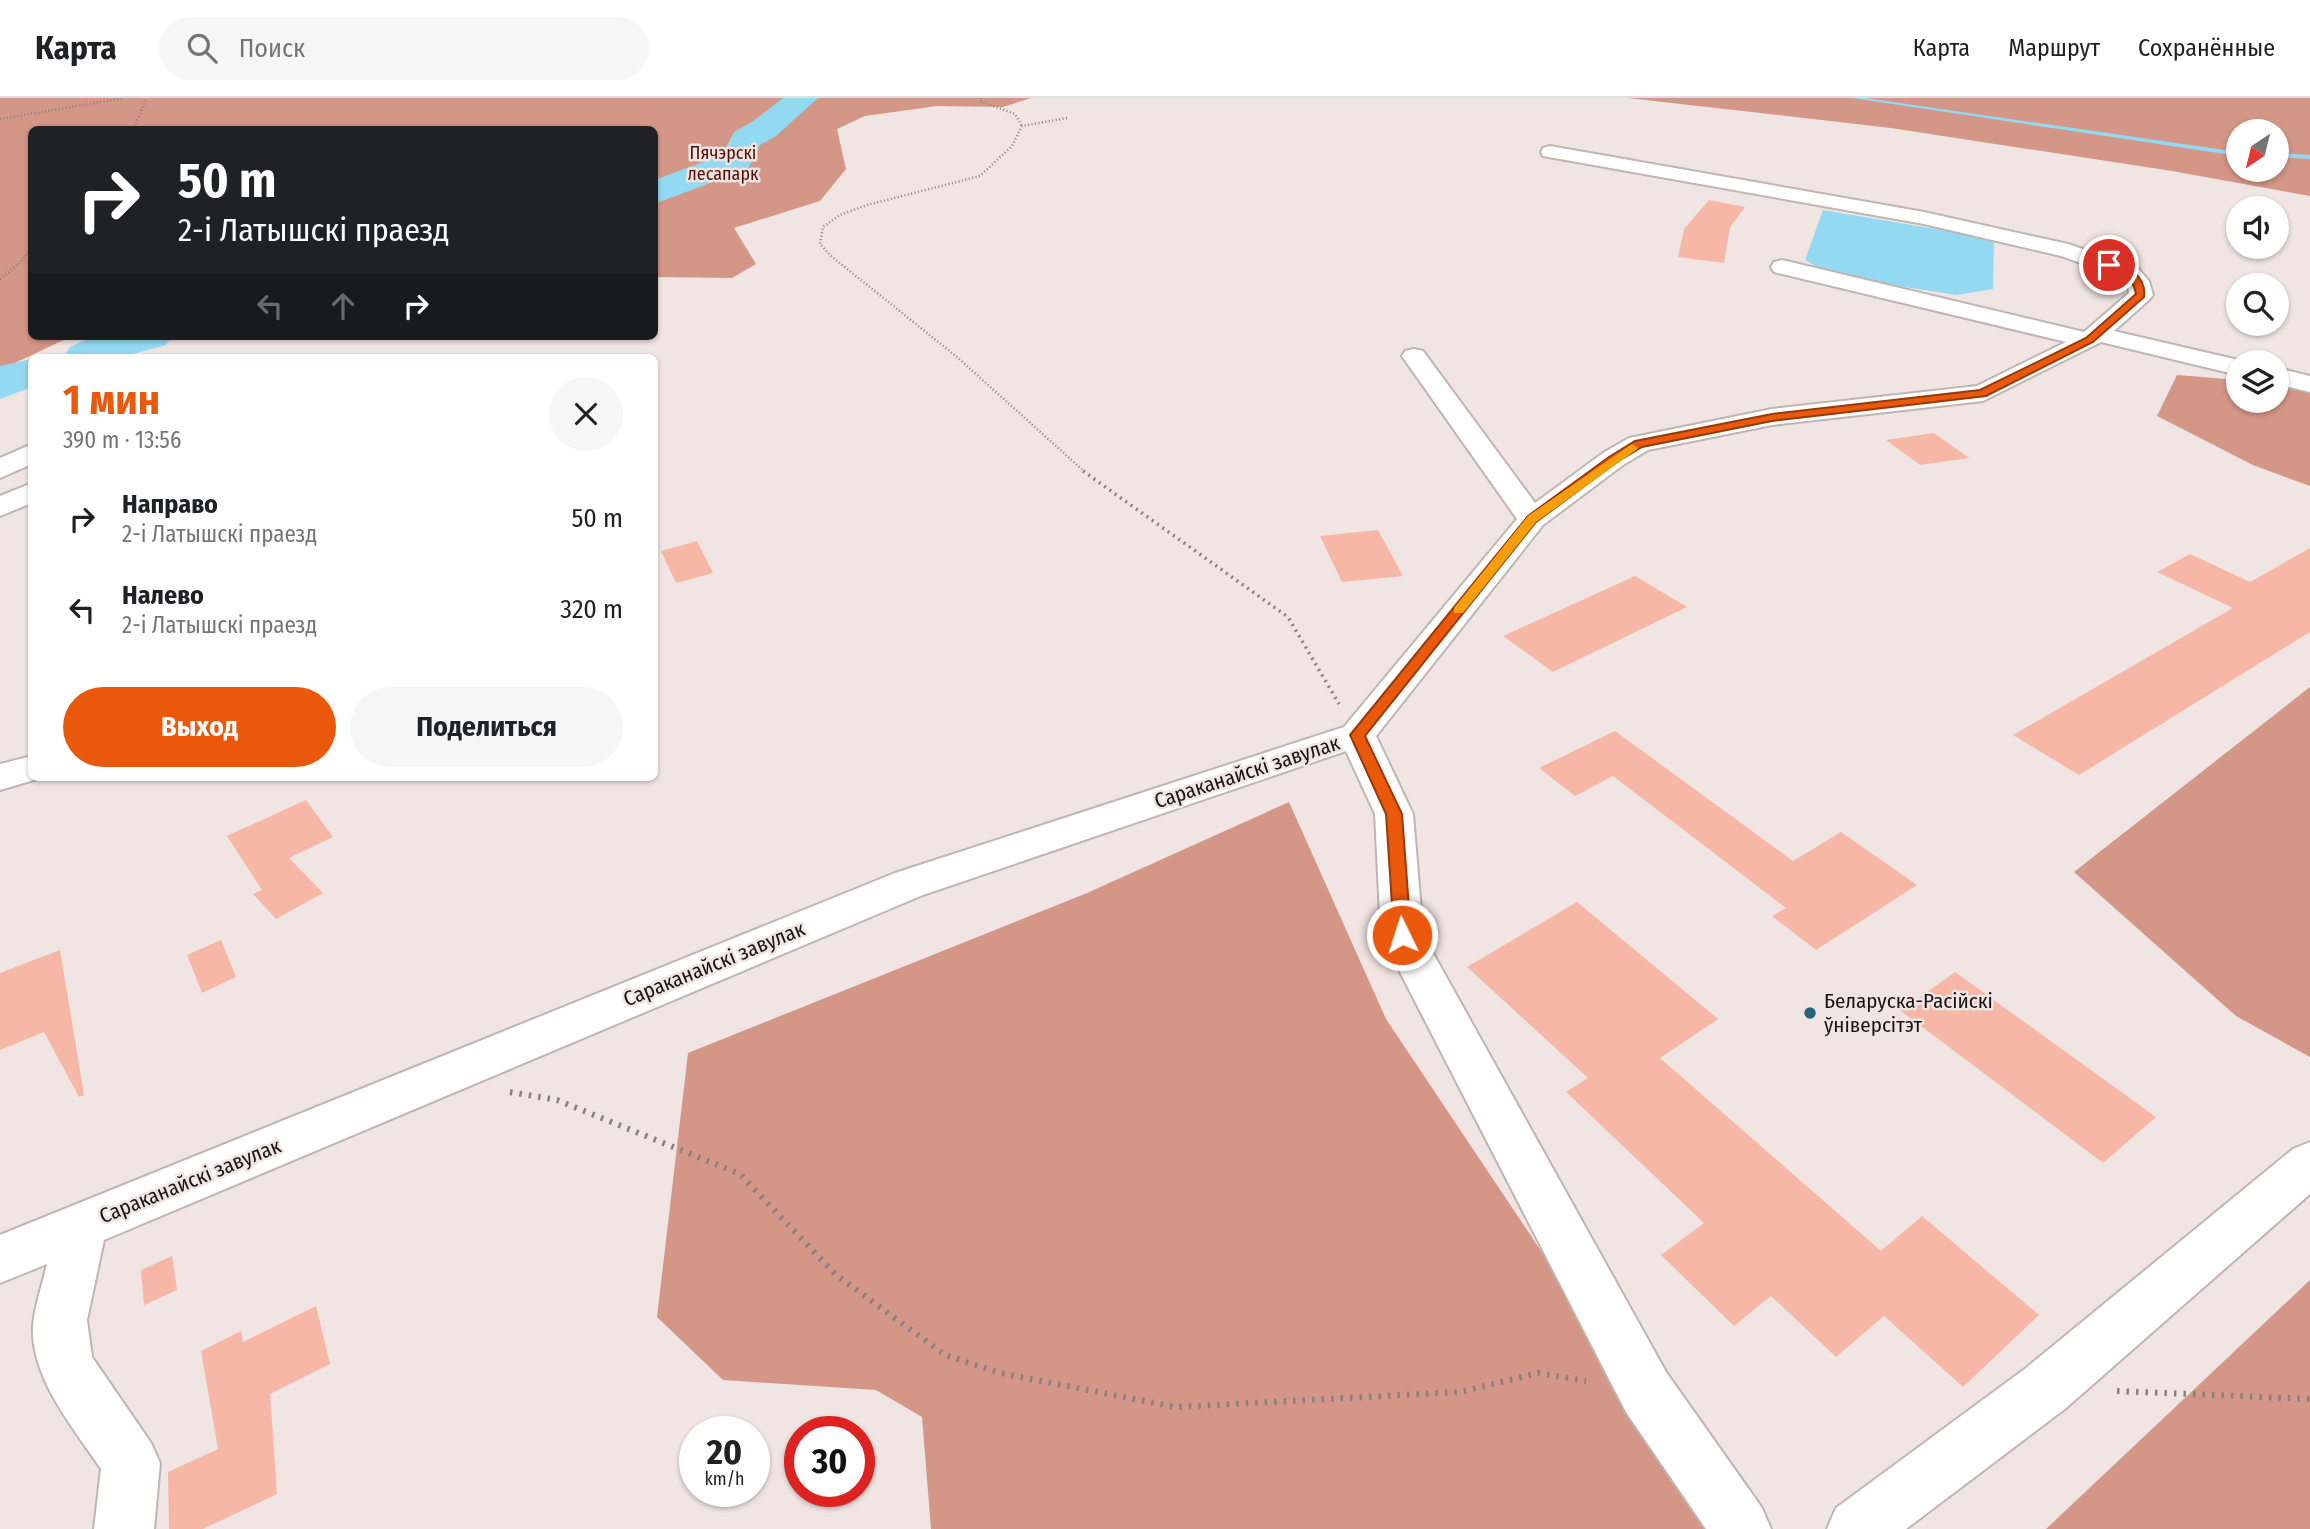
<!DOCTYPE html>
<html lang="ru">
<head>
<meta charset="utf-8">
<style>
	:root { --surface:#fff; --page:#f6f6f6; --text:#202124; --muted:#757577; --line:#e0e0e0; --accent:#ea580c }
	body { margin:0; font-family:"Fira Sans Condensed",sans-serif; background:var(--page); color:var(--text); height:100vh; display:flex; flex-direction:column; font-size:26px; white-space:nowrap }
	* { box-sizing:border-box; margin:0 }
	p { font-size:23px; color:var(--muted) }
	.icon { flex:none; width:38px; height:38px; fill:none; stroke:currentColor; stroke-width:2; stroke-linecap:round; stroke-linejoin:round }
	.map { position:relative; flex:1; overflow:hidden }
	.side { position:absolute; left:28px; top:256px; width:630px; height:427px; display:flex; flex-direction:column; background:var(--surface); border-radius:10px; box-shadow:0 2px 5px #0004 }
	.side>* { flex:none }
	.guide { position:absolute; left:28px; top:28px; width:630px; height:214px; border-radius:10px; box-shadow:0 2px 5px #0004; background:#202124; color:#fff; overflow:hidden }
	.needle { width:46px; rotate:215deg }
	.controls { position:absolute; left:2226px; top:21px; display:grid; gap:14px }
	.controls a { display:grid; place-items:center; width:63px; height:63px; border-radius:50%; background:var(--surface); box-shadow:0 2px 5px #0004; font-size:35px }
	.speed { position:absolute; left:679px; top:1318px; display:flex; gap:14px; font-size:35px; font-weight:700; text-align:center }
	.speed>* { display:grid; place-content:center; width:91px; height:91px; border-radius:50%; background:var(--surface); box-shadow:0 2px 5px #0004; line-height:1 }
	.speed small { font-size:18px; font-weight:400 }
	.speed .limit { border:10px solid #d22; background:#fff; color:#111 }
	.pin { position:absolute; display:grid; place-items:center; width:60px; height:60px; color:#fff; margin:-30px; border:4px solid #fff; border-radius:50%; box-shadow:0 2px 7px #0007 }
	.me { position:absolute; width:77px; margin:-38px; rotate:356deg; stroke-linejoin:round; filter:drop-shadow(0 0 5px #0008) }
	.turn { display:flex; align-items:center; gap:24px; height:147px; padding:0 35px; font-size:32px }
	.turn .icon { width:91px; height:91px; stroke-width:2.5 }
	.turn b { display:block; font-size:49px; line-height:60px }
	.lanes { display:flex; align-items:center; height:66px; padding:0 35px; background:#0003; justify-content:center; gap:35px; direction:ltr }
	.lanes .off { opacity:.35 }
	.round { display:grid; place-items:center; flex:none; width:74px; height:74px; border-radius:37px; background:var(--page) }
	.summary { display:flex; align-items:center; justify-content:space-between; height:119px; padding:0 35px }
	h1 { font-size:42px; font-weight:700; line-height:52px; color:var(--accent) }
	.cta { display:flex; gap:14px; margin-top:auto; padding:14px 35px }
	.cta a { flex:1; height:80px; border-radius:42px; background:var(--accent); color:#fff; font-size:28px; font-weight:700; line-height:80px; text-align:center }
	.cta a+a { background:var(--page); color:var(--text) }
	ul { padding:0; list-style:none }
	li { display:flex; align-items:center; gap:21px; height:91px; padding:0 35px }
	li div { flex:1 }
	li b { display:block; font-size:26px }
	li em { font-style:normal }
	header { display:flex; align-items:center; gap:42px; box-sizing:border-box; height:98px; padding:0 35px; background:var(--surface); border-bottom:2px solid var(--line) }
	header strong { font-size:33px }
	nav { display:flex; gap:38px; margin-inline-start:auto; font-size:24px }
	.search { width:490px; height:63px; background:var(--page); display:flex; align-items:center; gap:18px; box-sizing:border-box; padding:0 24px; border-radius:38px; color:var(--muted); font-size:26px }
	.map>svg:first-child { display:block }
</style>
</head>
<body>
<header>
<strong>Карта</strong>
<div class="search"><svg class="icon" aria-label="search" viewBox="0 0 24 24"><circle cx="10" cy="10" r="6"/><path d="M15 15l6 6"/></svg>Поиск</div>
<nav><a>Карта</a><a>Маршрут</a><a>Сохранённые</a></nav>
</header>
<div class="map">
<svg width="2310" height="1431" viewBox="0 0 2310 1431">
	<rect width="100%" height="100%" fill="#f0e5e2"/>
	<g fill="#d39687" fill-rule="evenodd">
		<polygon points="0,0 1031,0 1003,9 937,8 865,18 837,31 846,71 820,103 734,130 756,166 732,180 655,179 654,32 32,32 32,238 72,238 0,272"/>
		<path d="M1628,0h682v98l-138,-25 -281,-43zM2238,33h39v39h-39z"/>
		<polygon points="2177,277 2238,282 2238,303 2277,303 2277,286 2310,289 2310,388 2253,367 2157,318"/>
		<polygon points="2310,589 2310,959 2236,918 2074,774"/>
		<polygon points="1289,704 1386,921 1727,1431 931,1431 922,1319 876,1292 723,1282 657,1219 688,955 1087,795"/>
		<polygon points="2310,1182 2310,1431 2046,1431"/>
	</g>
	<polygon fill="#93d9f2" points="1823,112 1994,141 1993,191 1957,197 1833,178 1805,162"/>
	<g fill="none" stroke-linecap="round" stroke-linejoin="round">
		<g fill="#93d9f2" fill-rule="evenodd">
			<polygon points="1852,0 1866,0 2238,54 2238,58"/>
			<polygon points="2277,55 2310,57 2310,61 2277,59"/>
		</g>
		<g fill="#93d9f2" fill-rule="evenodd">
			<polygon points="783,0 818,0 776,38 760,47 748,71 654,106 654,82 722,57 734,34 752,24"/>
			<polygon points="95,238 172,238 166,247 122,259 63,259 70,249"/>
			<polygon points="32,261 32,289 0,301 0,268"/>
		</g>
	</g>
	<g fill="#f7b7a7">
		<polygon points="1709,102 1745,109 1730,129 1724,165 1678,159 1684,131"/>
		<polygon points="1934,335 1969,360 1920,367 1886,342"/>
		<polygon points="1378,432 1403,478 1342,484 1320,438"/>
		<polygon points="697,443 713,475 676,485 661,453"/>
		<polygon points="2310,450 2310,534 2079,677 2013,637 2233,510 2157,474 2190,456 2250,484"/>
		<polygon points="1635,478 1687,509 1553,574 1503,538"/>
		<polygon points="1615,633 1793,763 1841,734 1917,787 1816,852 1772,818 1786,810 1613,678 1575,698 1539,670"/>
		<polygon points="306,702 333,739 289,760 323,795 276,821 253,796 262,792 227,738"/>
		<polygon points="1577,804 1718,921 1660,960 1881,1153 1922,1118 2039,1217 1963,1289 1884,1218 1836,1259 1771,1198 1734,1228 1661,1157 1704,1125 1566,994 1588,980 1467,869"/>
		<polygon points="221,842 236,879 202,895 187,857"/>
		<polygon points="60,852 84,997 79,999 44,934 0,952 0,875"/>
		<polygon points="1955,874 2156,1019 2103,1065 1901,913"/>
		<polygon points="172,1158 177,1192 144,1207 141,1172"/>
		<polygon points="316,1208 330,1266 270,1296 277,1396 203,1431 169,1431 168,1374 218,1351 201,1253 241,1233 243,1244"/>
	</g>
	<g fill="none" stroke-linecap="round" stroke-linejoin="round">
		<defs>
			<g id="minor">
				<path d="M1550,48l374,66 144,32 69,23 12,14 4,14 -4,5 -35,31 133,31h-9v13l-137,-33 -118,59 -211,24 -124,25 -25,15 -80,60 -167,211 37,78 10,121 243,437 96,136 9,21h-65l-80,-117 -245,-477 -6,-121 -29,-63 -423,144 -819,345 -17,80 5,37 59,86 9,20 -6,66h-60l7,-60c-28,-42 -76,-97 -67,-152 3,-18 9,-35 13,-53l-47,19v-48l895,-362 449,-146 173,-208 -115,-163 3,-5 9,-2 9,2 112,152 68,-50 26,-15 143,-29 205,-23 89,-44 -292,-70 -3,-5 3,-5 8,-2 302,72 45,-39 -2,-10 -6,-6 -60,-21 -137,-32 -381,-68 -2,-4 2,-4z"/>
				<polygon points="2277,270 2310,278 2310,294 2277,286"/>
				<polygon points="32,346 32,366 0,380 0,360"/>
				<polygon points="32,385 32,405 0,418 0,398"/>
				<polygon points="32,658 32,679 44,679 0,692 0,666"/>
				<polygon points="2310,1044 2310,1096 2066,1310 1906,1431 1827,1431 1836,1410 2026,1270 2293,1051"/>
			</g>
		</defs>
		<use href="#minor" stroke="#bfb5b2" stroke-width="4"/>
		<g stroke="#88807e" stroke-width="2.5" stroke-dasharray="1 2.5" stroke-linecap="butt">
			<polyline points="981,0 980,3 1015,16 1022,28"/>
			<polyline points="1067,20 1022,28 1012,48 980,78 867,107 840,117 823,129 820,146 831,158 957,259 1086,375"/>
			<polyline points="0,21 124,0"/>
			<polyline points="133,32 147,0"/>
			<polyline points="0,181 20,165 32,149"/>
		</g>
		<polyline stroke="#88807e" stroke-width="3.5" stroke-dasharray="2 4.5" stroke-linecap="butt" points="1083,373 1288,519 1339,606"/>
		<g stroke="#88807e" stroke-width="6" stroke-dasharray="2.5 7" stroke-linecap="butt">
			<polyline points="510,994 557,1002 740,1076 835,1176 945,1257 1000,1275 1175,1309 1460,1294 1538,1275 1586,1283"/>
			<polyline points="2117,1293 2310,1301"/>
		</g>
		<use href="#minor" fill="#fff" fill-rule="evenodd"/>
	</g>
	<path fill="#ea580c" stroke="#983908" stroke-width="2" d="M2105,165c20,-1 42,13 39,34l-51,45 -107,54 -214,25 -130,26 -25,15 -81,60 -171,214 37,78 9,121 -2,5h-13l-2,-5 -8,-121 -36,-79 178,-219 81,-59 26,-16 137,-27 208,-24 106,-52 50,-44c-4,-19 -13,-21 -31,-27z"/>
	<polygon fill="#f59e0b" points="1632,346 1638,350 1636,352 1536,424 1463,515 1454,515 1454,510 1528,418"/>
	<circle fill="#236478" stroke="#f0e5e2" stroke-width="2.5" cx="1810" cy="915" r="7"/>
	<g text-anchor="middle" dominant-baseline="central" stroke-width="5" stroke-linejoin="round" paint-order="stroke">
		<g font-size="18" fill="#560c00" stroke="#f0e5e2">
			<text x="723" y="55">Пячэрскі<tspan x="723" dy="21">лесапарк</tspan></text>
		</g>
		<g font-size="21" fill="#181413" stroke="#f0e5e2">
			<text transform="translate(1247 674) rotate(-18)">Сараканайскі завулак</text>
			<text transform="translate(714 866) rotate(-22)">Сараканайскі завулак</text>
			<text transform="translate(190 1083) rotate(-22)">Сараканайскі завулак</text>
		</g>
		<g font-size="21" fill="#181413" stroke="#f0e5e2" text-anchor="start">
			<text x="1824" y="903">Беларуска-Расійскі<tspan x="1824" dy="24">ўніверсітэт</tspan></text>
		</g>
	</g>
</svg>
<div class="controls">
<a><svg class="needle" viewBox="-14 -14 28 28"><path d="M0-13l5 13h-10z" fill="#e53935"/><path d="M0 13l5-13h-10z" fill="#757577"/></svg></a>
<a><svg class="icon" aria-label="sound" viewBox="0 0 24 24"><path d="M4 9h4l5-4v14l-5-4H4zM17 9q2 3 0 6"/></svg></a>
<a><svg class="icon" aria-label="search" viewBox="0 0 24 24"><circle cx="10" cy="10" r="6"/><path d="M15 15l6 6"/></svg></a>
<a><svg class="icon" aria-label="layers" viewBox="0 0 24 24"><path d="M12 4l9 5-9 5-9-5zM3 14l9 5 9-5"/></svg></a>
</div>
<div class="speed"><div>20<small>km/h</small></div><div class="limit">30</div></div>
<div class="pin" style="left:2109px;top:167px;background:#d93025"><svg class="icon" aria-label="arrive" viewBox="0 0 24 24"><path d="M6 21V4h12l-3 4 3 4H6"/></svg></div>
<svg class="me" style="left:1402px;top:837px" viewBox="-20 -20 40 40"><circle r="17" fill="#ea580c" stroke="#fff" stroke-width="3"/><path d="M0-11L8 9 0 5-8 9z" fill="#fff"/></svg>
<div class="guide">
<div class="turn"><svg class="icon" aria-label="right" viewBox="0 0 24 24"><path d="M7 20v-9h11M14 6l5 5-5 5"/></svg><div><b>50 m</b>2-і Латышскі праезд</div></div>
<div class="lanes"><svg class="icon off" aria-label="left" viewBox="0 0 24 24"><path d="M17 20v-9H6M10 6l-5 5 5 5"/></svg><svg class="icon off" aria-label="ahead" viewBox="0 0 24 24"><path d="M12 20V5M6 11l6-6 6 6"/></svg><svg class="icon" aria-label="right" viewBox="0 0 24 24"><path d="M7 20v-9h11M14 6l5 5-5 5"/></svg></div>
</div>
<section class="side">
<div class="summary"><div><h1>1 мин</h1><p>390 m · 13:56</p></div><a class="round"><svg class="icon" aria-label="close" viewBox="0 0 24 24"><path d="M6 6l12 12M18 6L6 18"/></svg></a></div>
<ul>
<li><svg class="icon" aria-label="right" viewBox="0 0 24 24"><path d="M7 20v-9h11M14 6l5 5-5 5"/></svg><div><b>Направо</b><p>2-і Латышскі праезд</p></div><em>50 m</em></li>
<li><svg class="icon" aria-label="left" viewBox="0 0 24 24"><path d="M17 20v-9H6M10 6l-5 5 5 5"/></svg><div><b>Налево</b><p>2-і Латышскі праезд</p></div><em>320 m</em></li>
</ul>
<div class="cta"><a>Выход</a><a>Поделиться</a></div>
</section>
</div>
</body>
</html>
